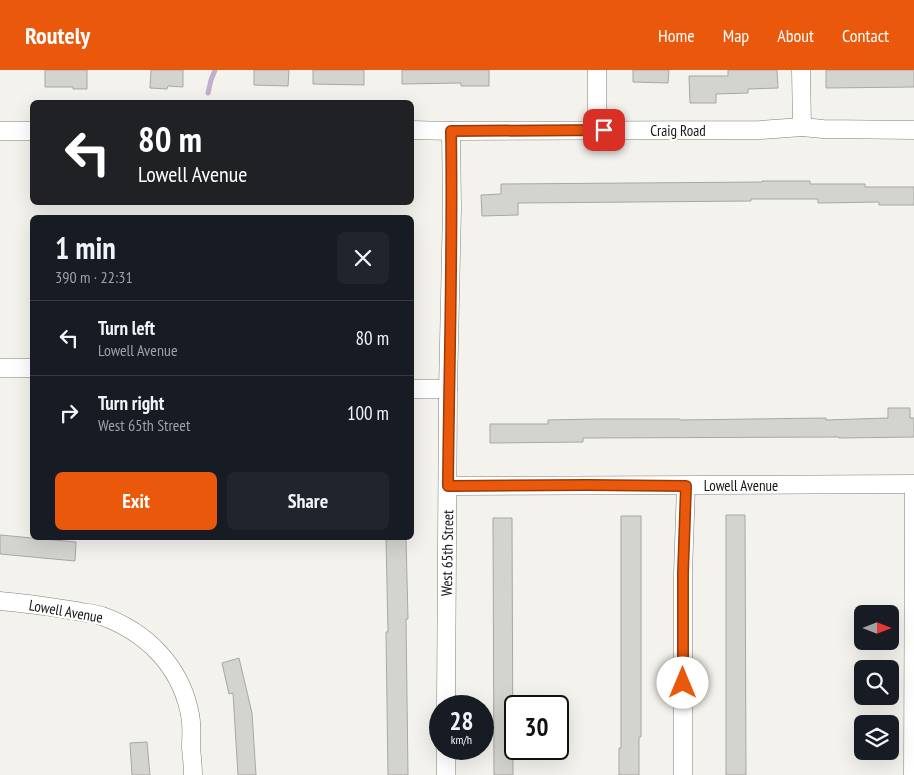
<!DOCTYPE html>
<html lang="en">
<head>
<meta charset="utf-8">
<style>
	:root { --surface:#171b24; --page:#20242c; --text:#f1f3f6; --muted:#9ea1a6; --line:#363941; --accent:#ea580c }
	body { margin:0; font-family:"PT Sans Narrow",sans-serif; background:var(--page); color:var(--text); height:100vh; display:flex; flex-direction:column; font-size:19px; white-space:nowrap }
	* { box-sizing:border-box; margin:0 }
	p { font-size:16px; color:var(--muted) }
	.icon { flex:none; width:28px; height:28px; fill:none; stroke:currentColor; stroke-width:2; stroke-linecap:round; stroke-linejoin:round }
	.map { position:relative; flex:1; overflow:hidden }
	.sheet { position:absolute; left:30px; top:145px; width:384px; height:325px; display:flex; flex-direction:column; background:var(--surface); border-radius:8px; box-shadow:0 5px 20px #0002 }
	.sheet>* { flex:none }
	.top-card { position:absolute; left:30px; top:30px; width:384px; height:105px; border-radius:8px; box-shadow:0 5px 20px #0002; background:#202124; color:#fff; overflow:hidden }
	.needle { width:32px; rotate:90deg }
	.buttons { position:absolute; left:854px; top:535px; display:grid; gap:10px }
	.buttons a { display:grid; place-items:center; width:45px; height:45px; border-radius:8px; background:var(--surface); box-shadow:0 5px 20px #0002; font-size:25px }
	.speed { position:absolute; left:429px; top:625px; display:flex; gap:10px; font-size:25px; font-weight:700; text-align:center }
	.speed>* { display:grid; place-content:center; width:65px; height:65px; border-radius:50%; background:var(--surface); box-shadow:0 5px 20px #0002; line-height:1 }
	.speed small { font-size:12px; font-weight:400 }
	.speed .limit { border:2px solid #111; border-radius:8px; background:#fff; color:#111 }
	.pin { position:absolute; display:grid; place-items:center; width:42px; height:42px; color:#fff; margin:-21px; border-radius:10px; box-shadow:0 2px 8px #0006 }
	.me { position:absolute; width:55px; margin:-28px; rotate:0deg; stroke-linejoin:round; filter:drop-shadow(0 0 4px #0008) }
	.turn { display:flex; align-items:center; gap:18px; height:105px; padding:0 25px; font-size:22px }
	.turn .icon { width:65px; height:65px; stroke-width:2.5 }
	.turn b { display:block; font-size:35px; line-height:42px }
	.round { display:grid; place-items:center; flex:none; width:52px; height:52px; border-radius:8px; background:var(--page) }
	.headline { display:flex; align-items:center; justify-content:space-between; height:85px; padding:0 25px }
	h1 { font-size:30px; font-weight:600; line-height:38px }
	.primary-button { display:flex; gap:10px; margin-top:auto; padding:10px 25px }
	.primary-button a { flex:1; height:58px; border-radius:8px; background:var(--accent); color:#fff; font-size:20px; font-weight:600; line-height:58px; text-align:center }
	.primary-button a+a { background:var(--page); color:var(--text) }
	ul { padding:0; list-style:none }
	li { display:flex; align-items:center; gap:15px; height:75px; padding:0 25px; border-top:1px solid var(--line) }
	li div { flex:1 }
	li b { display:block; font-size:19px }
	li em { font-style:normal }
	header { display:flex; align-items:center; gap:30px; box-sizing:border-box; height:70px; padding:0 25px; background:var(--accent); color:#fff }
	header strong { font-size:24px }
	nav { display:flex; gap:28px; margin-inline-start:auto; font-size:18px }
	.map>svg:first-child { display:block }
</style>
</head>
<body>
<header>
<strong>Routely</strong>
<nav><a>Home</a><a>Map</a><a>About</a><a>Contact</a></nav>
</header>
<div class="map">
<svg width="914" height="705" viewBox="0 0 914 705">
	<rect width="100%" height="100%" fill="#f3f2ed"/>
	<g fill="none" stroke-linecap="round" stroke-linejoin="round">
		<polyline stroke="#c2aece" stroke-width="5" points="208,23 211,10 215,0"/>
	</g>
	<g fill="#d4d4cf" stroke="#a8a7a3">
		<polygon points="45,0 87,0 87,19 73,19 73,17 45,17"/>
		<polygon points="151,0 183,0 183,17 168,16 167,19 150,18"/>
		<polygon points="254,0 289,0 288,16 254,15"/>
		<polygon points="313,0 364,0 364,15 313,14"/>
		<polygon points="402,0 489,0 489,16 461,16 461,13 402,14"/>
		<polygon points="633,0 669,0 668,13 633,12"/>
		<polygon points="728,0 777,0 778,18 748,19 748,23 716,24 716,33 690,33 689,6 728,6"/>
		<polygon points="826,0 914,0 914,17 826,18"/>
		<polygon points="762,111 810,111 810,114 865,114 865,117 914,117 914,135 879,135 879,132 818,133 818,129 751,129 751,131 518,133 518,145 482,146 481,125 501,124 501,114 762,112"/>
		<polygon points="888,338 910,338 910,348 914,348 914,367 839,368 839,367 583,368 583,372 490,373 490,354 548,354 548,350 598,349 680,349 680,350 826,348 826,350 888,348"/>
		<polygon points="726,445 745,445 746,705 726,705"/>
		<polygon points="621,446 641,446 641,667 639,667 639,705 619,705 619,678 621,678"/>
		<polygon points="493,448 512,448 513,705 494,705"/>
		<polygon points="0,465 76,472 75,491 0,484"/>
		<polygon points="386,468 406,468 408,549 406,549 408,705 388,705 386,562 388,562"/>
		<polygon points="239,588 252,643 256,705 238,705 233,623 229,624 222,593"/>
		<polygon points="147,672 150,705 132,705 130,673"/>
	</g>
	<g fill="none" stroke-linecap="round" stroke-linejoin="round">
		<defs>
			<g id="minor">
				<polyline points="597,0 597,60"/>
				<polyline points="801,0 802,57"/>
				<polyline points="411,60 451,61 760,60 802,57 823,59 914,60"/>
				<polyline points="0,61 32,61"/>
				<polyline points="0,298 32,298"/>
				<polyline points="411,319 448,319"/>
				<polyline points="448,416 914,414"/>
				<path d="M0,531c25,2 51,6 76,10 8,2 18,2 26,5 44,16 77,49 87,94 4,15 2,24 2,38 1,9 2,18 2,27"/>
				<polyline points="446,636 448,319 452,138 451,61"/>
				<polyline points="446,705 446,679"/>
				<polyline points="683,705 683,503 686,416"/>
				<polyline points="913,705 914,415"/>
			</g>
		</defs>
		<use href="#minor" stroke="#807f7a" stroke-width="19"/>
		<use href="#minor" stroke="#fff" stroke-width="18"/>
	</g>
	<g fill="none" stroke-linecap="round" stroke-linejoin="round">
		<defs>
			<path id="route" d="M604,60l-153,1c2,118 -2,237 -3,355l139,-1 99,1 -3,87v110"/>
		</defs>
		<use href="#route" stroke="#983908" stroke-width="12"/>
		<use href="#route" stroke="#ea580c" stroke-width="9"/>
	</g>
	<g text-anchor="middle" dominant-baseline="central" stroke-width="4.5" stroke-linejoin="round" paint-order="stroke">
		<g font-size="15" fill="#161614" stroke="#fff">
			<text x="678" y="60">Craig Road</text>
			<text x="741" y="415">Lowell Avenue</text>
			<text transform="translate(447 483) rotate(-89)">West 65th Street</text>
			<text transform="translate(66 541) rotate(10)">Lowell Avenue</text>
		</g>
	</g>
</svg>
<div class="buttons">
<a><svg class="needle" viewBox="-14 -14 28 28"><path d="M0-13l5 13h-10z" fill="#e53935"/><path d="M0 13l5-13h-10z" fill="#9ea1a6"/></svg></a>
<a><svg class="icon" aria-label="search" viewBox="0 0 24 24"><circle cx="10" cy="10" r="6"/><path d="M15 15l6 6"/></svg></a>
<a><svg class="icon" aria-label="layers" viewBox="0 0 24 24"><path d="M12 4l9 5-9 5-9-5zM3 14l9 5 9-5"/></svg></a>
</div>
<div class="speed"><div>28<small>km/h</small></div><div class="limit">30</div></div>
<div class="pin" style="left:604px;top:60px;background:#d93025"><svg class="icon" aria-label="arrive" viewBox="0 0 24 24"><path d="M6 21V4h12l-3 4 3 4H6"/></svg></div>
<svg class="me" style="left:683px;top:613px" viewBox="-20 -20 40 40"><circle r="19" fill="#fff"/><path d="M0-13L10 11 0 6-10 11z" fill="#ea580c"/></svg>
<div class="top-card">
<div class="turn"><svg class="icon" aria-label="left" viewBox="0 0 24 24"><path d="M17 20v-9H6M10 6l-5 5 5 5"/></svg><div><b>80 m</b>Lowell Avenue</div></div>
</div>
<section class="sheet">
<div class="headline"><div><h1>1 min</h1><p>390 m · 22:31</p></div><a class="round"><svg class="icon" aria-label="close" viewBox="0 0 24 24"><path d="M6 6l12 12M18 6L6 18"/></svg></a></div>
<ul>
<li><svg class="icon" aria-label="left" viewBox="0 0 24 24"><path d="M17 20v-9H6M10 6l-5 5 5 5"/></svg><div><b>Turn left</b><p>Lowell Avenue</p></div><em>80 m</em></li>
<li><svg class="icon" aria-label="right" viewBox="0 0 24 24"><path d="M7 20v-9h11M14 6l5 5-5 5"/></svg><div><b>Turn right</b><p>West 65th Street</p></div><em>100 m</em></li>
</ul>
<div class="primary-button"><a>Exit</a><a>Share</a></div>
</section>
</div>
</body>
</html>
